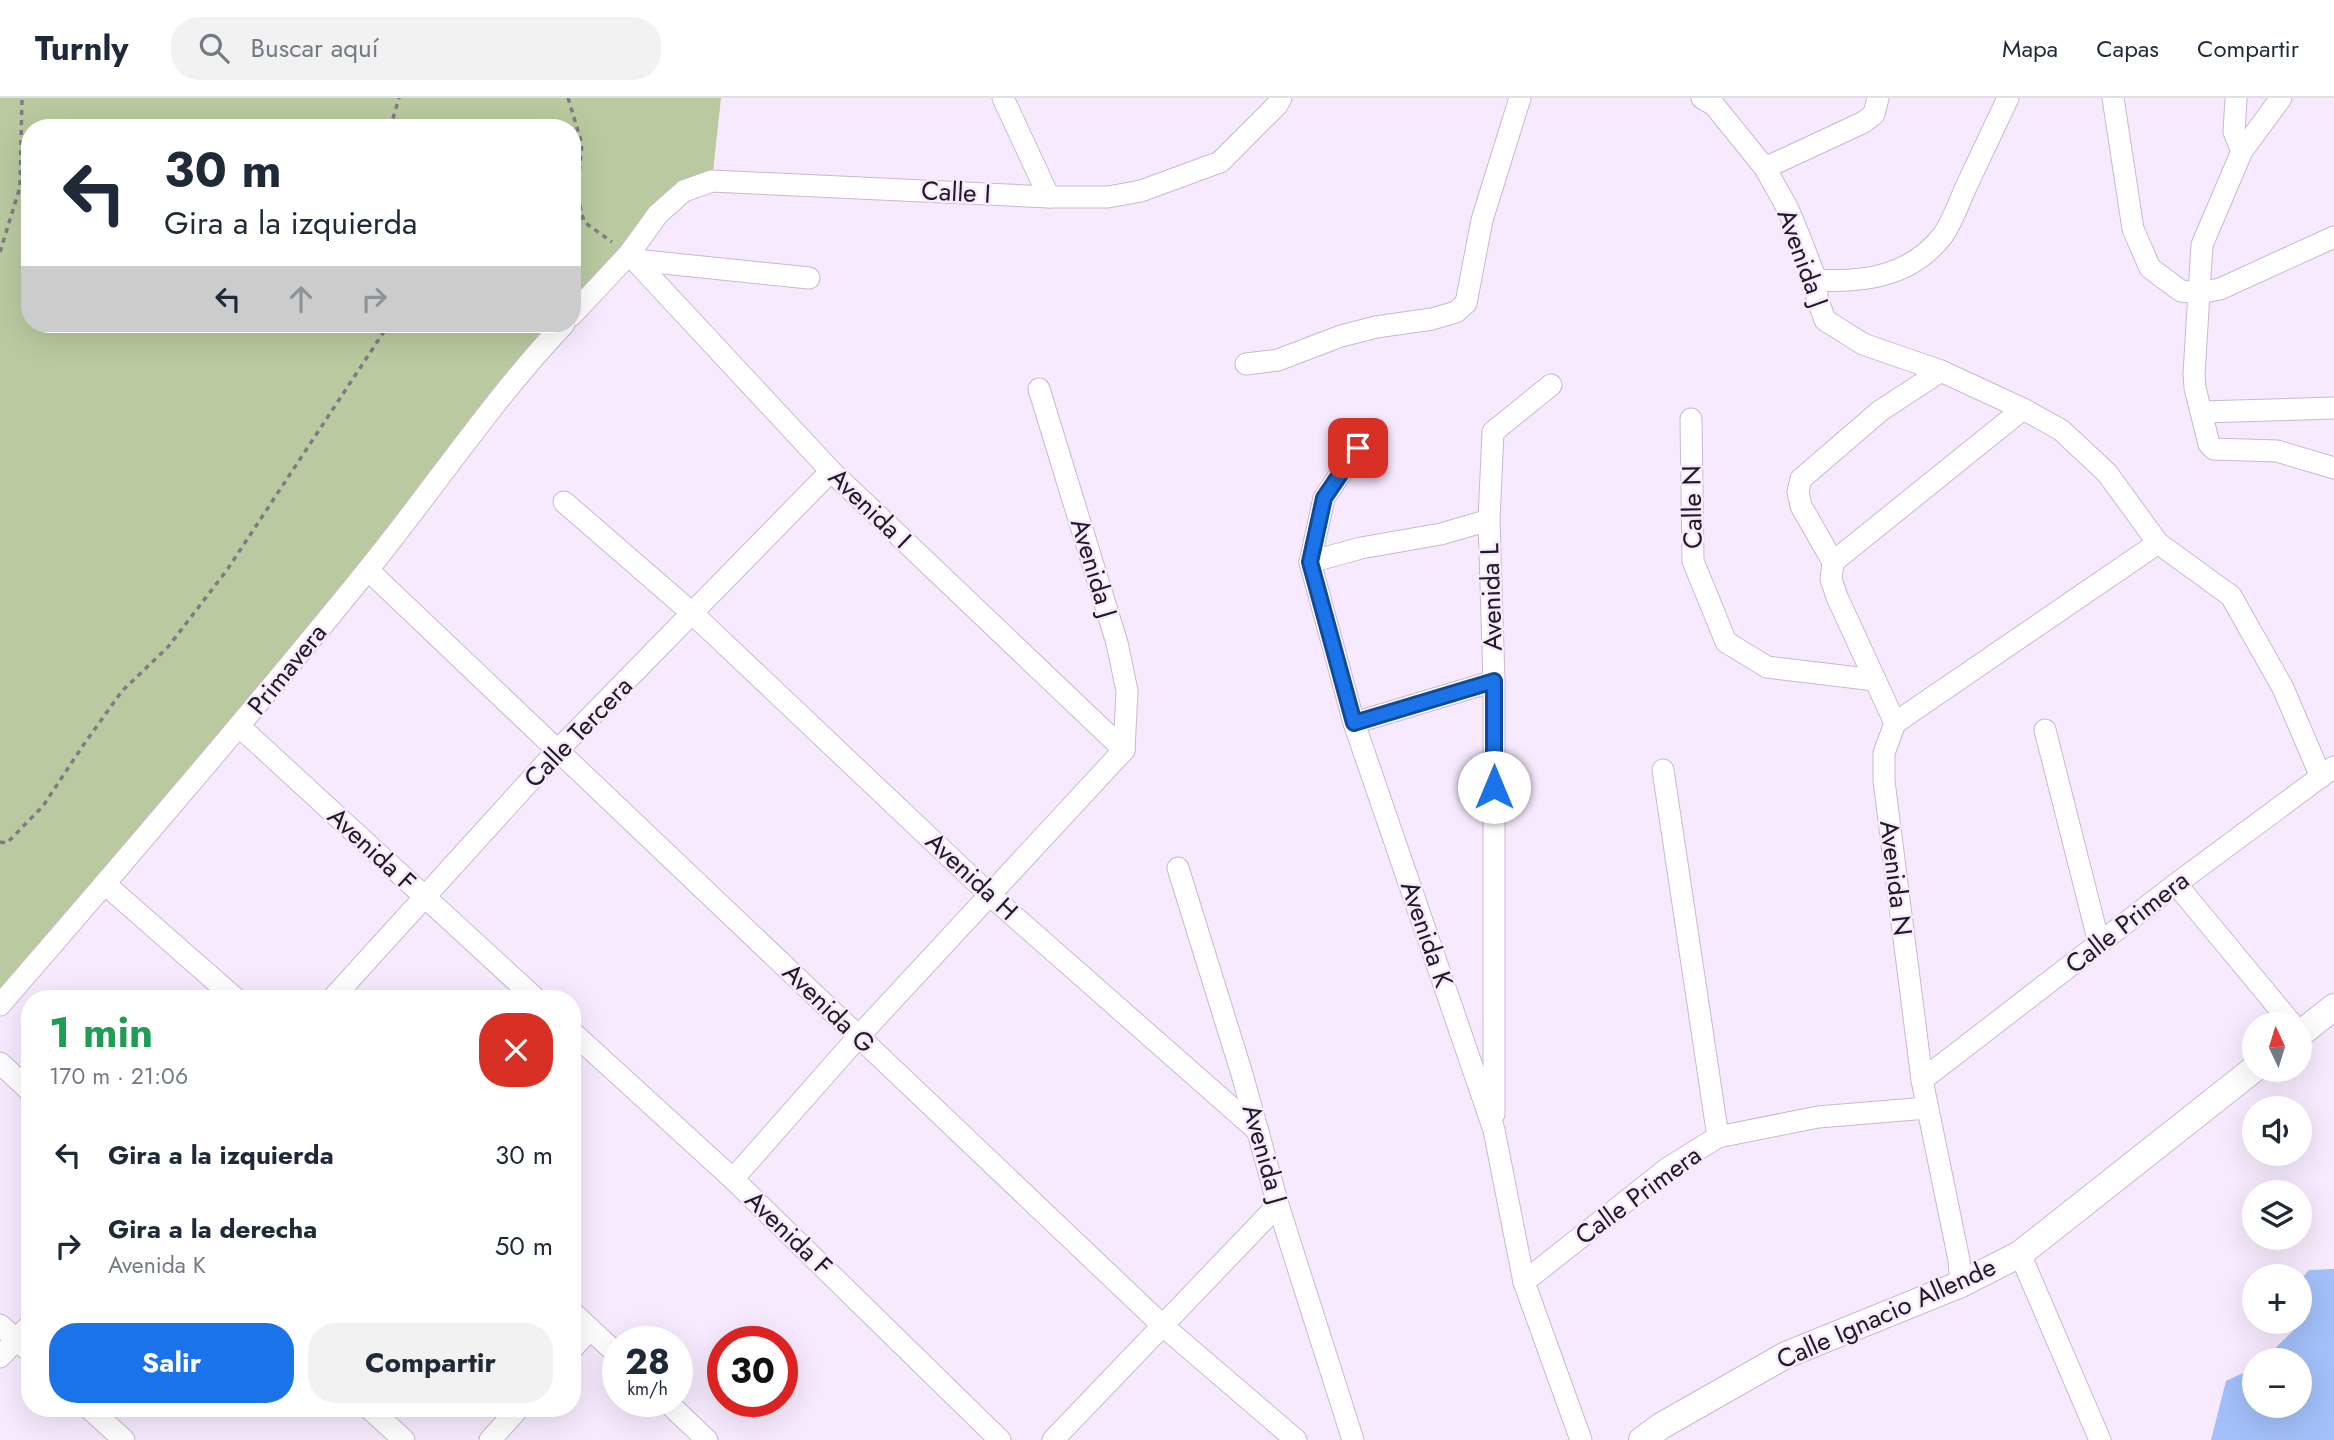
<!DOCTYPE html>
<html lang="es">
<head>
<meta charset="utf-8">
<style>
	:root { --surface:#fff; --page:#f2f2f3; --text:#1f2937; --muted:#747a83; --line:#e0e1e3; --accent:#1a73e8 }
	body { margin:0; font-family:Jost,sans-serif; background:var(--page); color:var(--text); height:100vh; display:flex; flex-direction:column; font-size:26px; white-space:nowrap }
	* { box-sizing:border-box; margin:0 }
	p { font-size:23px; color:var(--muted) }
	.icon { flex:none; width:38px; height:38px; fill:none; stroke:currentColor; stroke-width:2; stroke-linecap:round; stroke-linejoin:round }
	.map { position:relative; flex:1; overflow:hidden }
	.drawer { position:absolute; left:21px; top:892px; width:560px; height:427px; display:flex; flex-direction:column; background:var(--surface); border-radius:28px; box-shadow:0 7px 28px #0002 }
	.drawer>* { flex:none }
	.hud { position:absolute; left:21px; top:21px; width:560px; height:214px; border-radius:28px; box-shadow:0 7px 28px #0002; background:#fff; color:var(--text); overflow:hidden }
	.needle { width:46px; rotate:356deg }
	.buttons { position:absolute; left:2242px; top:914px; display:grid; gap:14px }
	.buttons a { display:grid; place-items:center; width:70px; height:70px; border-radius:50%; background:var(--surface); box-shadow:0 7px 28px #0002; font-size:35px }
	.speed { position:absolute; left:602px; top:1228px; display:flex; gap:14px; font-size:35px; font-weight:700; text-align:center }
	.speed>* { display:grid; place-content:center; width:91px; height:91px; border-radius:50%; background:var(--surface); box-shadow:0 7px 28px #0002; line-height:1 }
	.speed small { font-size:18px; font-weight:400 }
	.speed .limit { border:10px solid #d22; background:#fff; color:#111 }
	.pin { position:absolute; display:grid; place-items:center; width:60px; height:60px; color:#fff; margin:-30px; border-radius:14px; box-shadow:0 4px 10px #0006 }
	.me { position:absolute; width:77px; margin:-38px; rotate:0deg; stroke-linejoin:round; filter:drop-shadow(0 0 5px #0008) }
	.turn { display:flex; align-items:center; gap:24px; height:147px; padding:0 28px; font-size:32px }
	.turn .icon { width:91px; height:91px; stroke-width:2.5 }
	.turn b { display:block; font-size:49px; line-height:60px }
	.lanes { display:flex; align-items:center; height:66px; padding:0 28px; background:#0003; justify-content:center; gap:35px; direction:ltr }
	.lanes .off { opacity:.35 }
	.round { display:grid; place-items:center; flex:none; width:74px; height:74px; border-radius:28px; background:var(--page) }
	.headline { display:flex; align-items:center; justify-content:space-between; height:119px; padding:0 28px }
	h1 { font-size:42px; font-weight:700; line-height:52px; color:#1e9e55 }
	.cta { display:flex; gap:14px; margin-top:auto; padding:14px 28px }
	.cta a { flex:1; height:80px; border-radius:28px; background:var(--accent); color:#fff; font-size:28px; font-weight:700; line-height:80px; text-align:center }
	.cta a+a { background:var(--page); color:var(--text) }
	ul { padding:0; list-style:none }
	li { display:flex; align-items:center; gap:21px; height:91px; padding:0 28px }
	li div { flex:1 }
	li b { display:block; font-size:26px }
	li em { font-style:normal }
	header { display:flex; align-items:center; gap:42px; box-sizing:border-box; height:98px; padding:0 35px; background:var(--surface); border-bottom:2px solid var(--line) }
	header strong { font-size:33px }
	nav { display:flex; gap:38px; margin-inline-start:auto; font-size:24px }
	.search { width:490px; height:63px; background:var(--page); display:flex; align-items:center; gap:18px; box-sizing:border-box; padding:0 24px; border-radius:28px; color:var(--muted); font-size:26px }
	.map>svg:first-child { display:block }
</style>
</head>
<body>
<header>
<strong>Turnly</strong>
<div class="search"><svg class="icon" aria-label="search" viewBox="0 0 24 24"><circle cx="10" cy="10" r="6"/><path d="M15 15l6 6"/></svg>Buscar aquí</div>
<nav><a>Mapa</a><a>Capas</a><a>Compartir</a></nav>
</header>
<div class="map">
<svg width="2334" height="1342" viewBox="0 0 2334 1342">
	<rect width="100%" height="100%" fill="#f7eafe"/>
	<polygon fill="#b9caa0" points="0,0 721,0 712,83 684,93 572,217 572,30 30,30 30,226 564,226 0,907"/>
	<polygon fill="#a2bff9" points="2334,1171 2334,1342 2211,1342 2226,1283 2254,1270 2254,1307 2300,1307 2300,1262 2263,1262 2300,1226 2300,1182 2309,1172"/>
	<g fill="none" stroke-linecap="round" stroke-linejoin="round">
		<defs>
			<g id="minor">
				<polyline points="1003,0 1049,99"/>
				<polyline points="1702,0 1714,7 1765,70 1788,111 1802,145 1816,182 1817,200 1825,222 1863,246 1941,273 2023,311 2061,332 2107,375 2158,445 2231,498 2283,590 2321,679"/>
				<polyline points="2113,0 2133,131 2150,170 2181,193 2199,195 2220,191 2334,139"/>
				<polyline points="2236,0 2234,34 2242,53"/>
				<polyline points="2281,0 2242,53 2202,147 2194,276 2195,290 2209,346 2214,351 2277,353 2334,370"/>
				<polyline points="1765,70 1864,24 1874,16 1878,0"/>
				<polyline points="629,156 831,373 1124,652"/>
				<polyline points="635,162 809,180"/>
				<path d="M1816,182c48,3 96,-4 127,-45 10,-14 16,-33 23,-48 14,-30 28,-59 42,-89"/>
				<polyline points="572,217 629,156 658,116 684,93 712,83 1049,99 1108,99 1141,93 1220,64 1277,7 1281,0"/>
				<polyline points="1246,266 1278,262 1341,238 1376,229 1432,221 1456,214 1466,205 1482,122 1520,0"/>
				<polyline points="1941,273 1880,313 1801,381 1798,394 1801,408 1833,464 1831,481 1837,499 1895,625 1884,655 1884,683 1922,982 1959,1162 1961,1186"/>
				<polyline points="1039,291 1117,545 1127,593 1124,652"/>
				<polyline points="2202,314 2334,310"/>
				<polyline points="1691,321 1693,463 1726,544 1767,569 1875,582"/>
				<polyline points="1359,336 1358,350 1324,400 1310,464 1354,625 1494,1032 1524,1184 1581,1342"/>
				<polyline points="564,404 692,515 991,798 1258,1033"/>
				<polyline points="1310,464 1361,450 1441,436 1489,422"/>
				<polyline points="1833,464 2023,311"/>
				<polyline points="368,472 1162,1227 1296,1342"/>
				<polyline points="1354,625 1494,583"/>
				<polyline points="1895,625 2158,445"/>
				<polyline points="240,629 536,901"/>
				<polyline points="2045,632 2099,845"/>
				<polyline points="1663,672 1718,1039"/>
				<polyline points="1178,770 1242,976 1278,1107 1353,1342"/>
				<polyline points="105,786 236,901"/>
				<polyline points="2176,786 2292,926"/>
				<polyline points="332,901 557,653 831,373"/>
				<path d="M0,907c124,-143 247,-286 366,-433 67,-82 125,-171 198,-248"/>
				<polyline points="572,934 733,1081 1000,1342"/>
				<polyline points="0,965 30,993"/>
				<polyline points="1922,982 2176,786 2334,669"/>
				<polyline points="1494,1016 1494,583 1489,422 1493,334 1551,287"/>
				<polyline points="733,1081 859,938 1124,652"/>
				<polyline points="2020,1156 2100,1342"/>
				<polyline points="1524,1184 1668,1070 1718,1039 1818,1019 1927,1010"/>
				<polyline points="572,1214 618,1257"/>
				<polyline points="0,1227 30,1254"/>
				<polyline points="572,1251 590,1231"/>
				<polyline points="0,1259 30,1227"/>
				<polyline points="667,1304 707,1342"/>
				<polyline points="90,1311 124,1342"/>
				<polyline points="370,1311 404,1342"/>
				<polyline points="490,1342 518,1311"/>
				<polyline points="1053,1342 1278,1107"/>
			</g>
			<g id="tertiary">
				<polyline points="2300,936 2334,909"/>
				<polyline points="1642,1342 1661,1328 1786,1257 1961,1186 2020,1156 2254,971"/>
			</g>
		</defs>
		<use href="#minor" stroke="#c9b9d1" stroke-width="23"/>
		<use href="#tertiary" stroke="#c9b9d1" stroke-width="28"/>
		<g stroke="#827987" stroke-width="3.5" stroke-dasharray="5 5" stroke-linecap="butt">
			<polyline points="568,0 582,46 577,96 584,124 612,144"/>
			<polyline points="392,30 391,27 399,0"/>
			<polyline points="0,154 20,89 22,0"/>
			<polyline points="0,744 7,745 43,708 82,649 122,593 168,549 227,472 385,232 384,226"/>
		</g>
		<use href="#minor" stroke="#fff" stroke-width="21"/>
		<use href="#tertiary" stroke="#fff" stroke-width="26"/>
	</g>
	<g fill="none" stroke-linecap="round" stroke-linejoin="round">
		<defs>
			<polyline id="route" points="1358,350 1324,400 1310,464 1354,625 1494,583 1494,689"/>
		</defs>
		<use href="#route" stroke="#114b97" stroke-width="18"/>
		<use href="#route" stroke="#1a73e8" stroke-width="12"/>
	</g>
	<g text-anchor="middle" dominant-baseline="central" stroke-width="5" stroke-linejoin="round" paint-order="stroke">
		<g font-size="26" fill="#201a23" stroke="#f7eafe">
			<text transform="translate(956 94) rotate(3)">Calle I</text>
			<text transform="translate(1803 160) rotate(70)">Avenida J</text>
			<text transform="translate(1692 409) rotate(-91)">Calle N</text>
			<text transform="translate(870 410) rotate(44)">Avenida I</text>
			<text transform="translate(1094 470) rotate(73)">Avenida J</text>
			<text transform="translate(1491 499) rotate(-92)">Avenida L</text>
			<text transform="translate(287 571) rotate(-51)">Primavera</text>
			<text transform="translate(578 634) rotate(-46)">Calle Tercera</text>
			<text transform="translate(372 751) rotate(43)">Avenida F</text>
			<text transform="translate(972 778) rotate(43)">Avenida H</text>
			<text transform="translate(1896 780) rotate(83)">Avenida N</text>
			<text transform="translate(2127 824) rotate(-38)">Calle Primera</text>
			<text transform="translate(1427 836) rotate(71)">Avenida K</text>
			<text transform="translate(829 910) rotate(44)">Avenida G</text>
			<text transform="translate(1265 1056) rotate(74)">Avenida J</text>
			<text transform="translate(1638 1097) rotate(-36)">Calle Primera</text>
			<text transform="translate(789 1135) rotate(44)">Avenida F</text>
			<text transform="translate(1886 1215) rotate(-24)">Calle Ignacio Allende</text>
		</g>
	</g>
</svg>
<div class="buttons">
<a><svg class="needle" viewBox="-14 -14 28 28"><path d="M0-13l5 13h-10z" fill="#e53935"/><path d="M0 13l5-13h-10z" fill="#747a83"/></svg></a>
<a><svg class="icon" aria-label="sound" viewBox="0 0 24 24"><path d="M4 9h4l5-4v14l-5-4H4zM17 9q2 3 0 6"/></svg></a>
<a><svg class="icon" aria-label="layers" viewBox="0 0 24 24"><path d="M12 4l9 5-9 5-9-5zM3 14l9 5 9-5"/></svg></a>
<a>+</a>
<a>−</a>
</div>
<div class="speed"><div>28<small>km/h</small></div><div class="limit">30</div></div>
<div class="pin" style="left:1358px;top:350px;background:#d93025"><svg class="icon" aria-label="arrive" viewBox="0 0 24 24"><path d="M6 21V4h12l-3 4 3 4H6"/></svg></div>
<svg class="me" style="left:1494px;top:689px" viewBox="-20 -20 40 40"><circle r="19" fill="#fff"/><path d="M0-13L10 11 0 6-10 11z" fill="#1a73e8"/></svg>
<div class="hud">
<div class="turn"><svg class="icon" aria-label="left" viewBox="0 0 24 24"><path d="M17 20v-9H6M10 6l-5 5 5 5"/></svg><div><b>30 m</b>Gira a la izquierda</div></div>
<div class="lanes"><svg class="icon" aria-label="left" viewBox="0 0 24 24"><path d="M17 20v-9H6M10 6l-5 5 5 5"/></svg><svg class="icon off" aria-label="ahead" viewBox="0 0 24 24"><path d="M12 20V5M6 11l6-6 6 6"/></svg><svg class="icon off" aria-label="right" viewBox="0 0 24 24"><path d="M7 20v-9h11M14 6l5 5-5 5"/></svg></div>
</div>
<section class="drawer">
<div class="headline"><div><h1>1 min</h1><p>170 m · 21:06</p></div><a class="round" style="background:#d93025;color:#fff"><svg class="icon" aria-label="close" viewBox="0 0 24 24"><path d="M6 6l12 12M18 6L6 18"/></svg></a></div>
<ul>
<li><svg class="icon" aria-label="left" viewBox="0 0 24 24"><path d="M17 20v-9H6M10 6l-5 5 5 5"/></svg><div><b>Gira a la izquierda</b></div><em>30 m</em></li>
<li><svg class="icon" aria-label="right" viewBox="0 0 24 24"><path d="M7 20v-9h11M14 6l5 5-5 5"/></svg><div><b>Gira a la derecha</b><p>Avenida K</p></div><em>50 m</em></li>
</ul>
<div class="cta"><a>Salir</a><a>Compartir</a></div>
</section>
</div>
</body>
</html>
